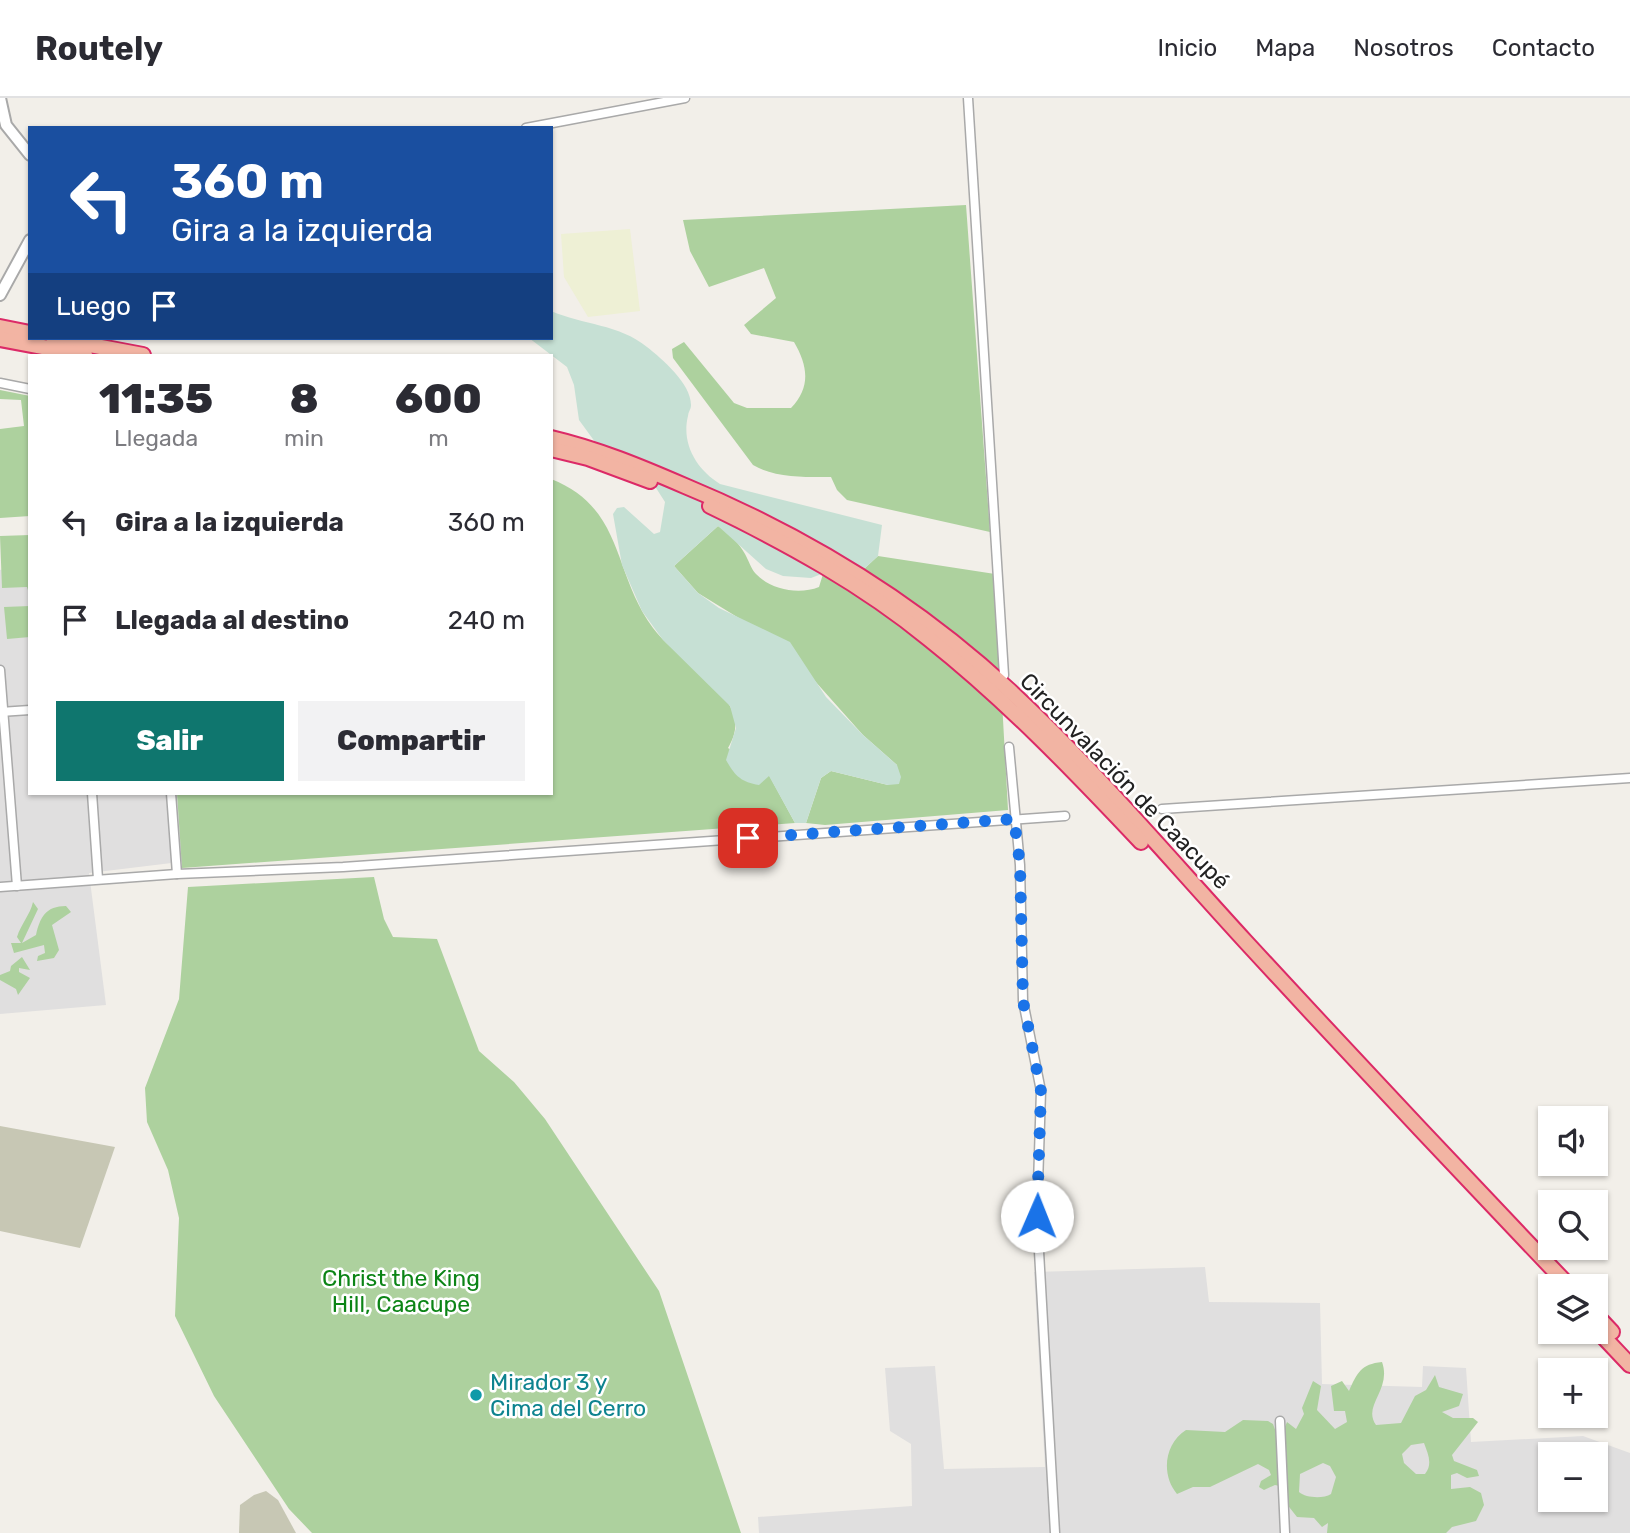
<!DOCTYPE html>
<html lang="es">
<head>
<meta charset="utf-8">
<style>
	:root { --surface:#fff; --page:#f2f2f3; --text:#2b2b33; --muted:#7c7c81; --line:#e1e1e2; --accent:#0f766e }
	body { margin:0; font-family:Rubik,sans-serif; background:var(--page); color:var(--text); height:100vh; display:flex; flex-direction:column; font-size:26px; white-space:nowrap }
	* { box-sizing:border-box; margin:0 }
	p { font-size:23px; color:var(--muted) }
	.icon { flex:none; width:38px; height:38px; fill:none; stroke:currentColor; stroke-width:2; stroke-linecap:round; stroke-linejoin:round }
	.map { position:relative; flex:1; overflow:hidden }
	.panel { position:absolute; left:28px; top:256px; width:525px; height:441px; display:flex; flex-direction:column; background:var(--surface); border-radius:0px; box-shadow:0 2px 5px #0004 }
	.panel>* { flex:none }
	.guide { position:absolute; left:28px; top:28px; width:525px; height:214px; border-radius:0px; box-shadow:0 2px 5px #0004; background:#1a4fa0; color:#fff; overflow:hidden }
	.fabs { position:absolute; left:1538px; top:1008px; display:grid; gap:14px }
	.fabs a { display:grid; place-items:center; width:70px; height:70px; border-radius:0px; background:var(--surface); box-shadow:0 2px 5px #0004; font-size:35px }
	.pin { position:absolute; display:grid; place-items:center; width:60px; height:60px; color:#fff; margin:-30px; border-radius:14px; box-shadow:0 4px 10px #0006 }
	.me { position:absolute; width:77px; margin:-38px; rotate:1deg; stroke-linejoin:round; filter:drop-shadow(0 0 5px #0008) }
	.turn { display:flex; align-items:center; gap:24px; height:147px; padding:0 28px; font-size:32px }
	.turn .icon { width:91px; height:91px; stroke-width:2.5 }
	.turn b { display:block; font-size:49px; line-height:60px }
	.then { display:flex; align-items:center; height:66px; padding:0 28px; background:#0003; gap:14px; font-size:26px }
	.eta { display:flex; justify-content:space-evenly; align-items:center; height:119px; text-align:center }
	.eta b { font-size:42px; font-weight:800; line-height:49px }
	.action { display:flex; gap:14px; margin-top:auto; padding:14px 28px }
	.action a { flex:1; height:80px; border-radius:0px; background:var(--accent); color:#fff; font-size:28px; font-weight:800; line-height:80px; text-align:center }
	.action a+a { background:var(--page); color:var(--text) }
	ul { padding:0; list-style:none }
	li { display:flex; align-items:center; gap:21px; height:98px; padding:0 28px }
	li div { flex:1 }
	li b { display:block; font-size:26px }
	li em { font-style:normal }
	header { display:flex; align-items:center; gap:42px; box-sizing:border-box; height:98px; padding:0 35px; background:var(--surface); border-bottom:2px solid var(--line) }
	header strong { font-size:33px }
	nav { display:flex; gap:38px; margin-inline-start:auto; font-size:24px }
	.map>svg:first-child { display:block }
</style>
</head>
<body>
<header>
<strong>Routely</strong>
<nav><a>Inicio</a><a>Mapa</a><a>Nosotros</a><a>Contacto</a></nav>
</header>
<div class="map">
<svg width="1630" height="1435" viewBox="0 0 1630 1435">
	<rect width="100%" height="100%" fill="#f2efe9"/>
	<g fill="#e0dfdf" fill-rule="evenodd">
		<polygon points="30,464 30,695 182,695 188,763 89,775 106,907 0,916 0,472"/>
		<path d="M1205,1169l4,35 111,1 2,81 100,3 1,-21 43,2 5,74 112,-6 47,17v80h-871l-1,-16 154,-11 -1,-62 -21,-13 -5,-63 50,-2 9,103 101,-2 -11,-195zM1550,1356h46v46h-46z"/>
	</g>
	<g fill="#c7c7b4">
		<polygon points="0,1028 115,1049 80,1150 0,1133"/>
		<polygon points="266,1393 278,1402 296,1435 239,1435 240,1407 254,1397"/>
	</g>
	<polygon fill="#eef0d5" points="630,131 640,213 588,219 564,179 561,136"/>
	<g fill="#add19e" fill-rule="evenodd">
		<path d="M966,107l24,327 -143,-32 -10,-10 -6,-13c-25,0 -56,1 -78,-12l-80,-107 -1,-9 12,-7 50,61 13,5h44c20,-21 17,-42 3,-66l-43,-8 -7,-9 32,-27 -12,-30 -55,19 -19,-36 -7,-31z"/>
		<polygon points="0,292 30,298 30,418 0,420 0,331 24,328 21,302 0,301"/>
		<path d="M551,381c74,29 61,94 102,149 20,27 64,51 78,80 7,15 5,26 -3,40l41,27 26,48 -613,45 -5,-75h374z"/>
		<path d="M718,428c11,7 21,17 27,28 4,7 6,15 11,20 15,16 43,21 63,13l4,-13 9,-4 33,-2 13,-12 117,18 13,236 -183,15 -19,-2 15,-45 10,-7 57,14 9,-20 -34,-30 -49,-55 -72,-60 -44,-27 -24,-27z"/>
		<polygon points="30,437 30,499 27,489 2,490 0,438"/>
		<polygon points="30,508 30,539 7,541 4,509"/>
		<polygon points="374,779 384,821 393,839 437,841 479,953 514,984 545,1021 659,1193 741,1435 312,1435 289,1411 214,1298 175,1218 179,1120 168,1072 147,1024 145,990 179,901 188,789"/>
		<path d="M33,804l5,7 -16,34 14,-8c4,-18 10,-29 30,-29l5,6 -19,13 7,25 -5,8 -17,3 1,-5 7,-3 -1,-8 -30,8 -3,-10h10l-4,-6c4,-13 13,-22 16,-35z"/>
		<polygon points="22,859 30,872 19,870 19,874 30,880 18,897 16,891 0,882 0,877 10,873 11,868"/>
		<path d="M1382,1264c10,28 -20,43 -6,63l25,-2 14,-27 11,-6 9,-15 4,12 24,7 -4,12 -17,6 11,6h20l5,4 -26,33 2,6 23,9 2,6 -12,2 -10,-5 -6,2v14l19,-2 11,6 3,12 -8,16 -24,6 -6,6h-119l1,-10 -6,4 -8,-9 -17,-1 -15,-19 2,-11 -9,-2 -11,5 -5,-3 2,-6 10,-6 -2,-5 -11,-6 -48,23h-17l-16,7c-16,-19 -13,-50 9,-64l39,2 18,-12 25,1 5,3 10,28 3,-11 -6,-2 7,-17 9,7 8,-15 -2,-6 11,-27 8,5 -4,24 18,19 12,-7 -2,-11h-11l-3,-25 11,-5 7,10c8,-18 12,-27 33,-29zM1424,1345c4,11 9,21 1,31h-9l-12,-11 -2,-9 9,-9zM1323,1365l7,3 6,11 -5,17c-8,5 -25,4 -32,-2l1,-18z"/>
	</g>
	<path fill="#c6e0d4" d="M551,213c32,14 68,13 96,36 15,12 45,37 44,59 0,3 -3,6 -3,10 -7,28 9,54 32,68l162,41 -4,31 -13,12 -33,2 -21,8 -28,-2 -17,-7 -48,-43 -44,40 24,27 21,15 71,34 36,55 37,38 34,30 4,12 -2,7 -11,1 -57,-14 -10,7 -15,45h-11l-26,-47 -10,9c-18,-3 -24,-9 -33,-25l10,-32 -6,-22 -67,-66 -21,-29 -20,-46 -9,-51 4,-6 7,-1 30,27 6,-2 5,-30 -16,-25 -43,-20 -27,-37 -5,-35 -7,-18 -38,-29h22z"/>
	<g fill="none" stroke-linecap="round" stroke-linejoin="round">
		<defs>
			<g id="minor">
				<polyline points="968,0 1004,577"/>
				<polyline points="526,30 685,0"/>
				<polyline points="0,285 30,291"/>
				<polyline points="0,572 17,788"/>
				<polyline points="0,614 30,612"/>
				<polyline points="1009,649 1020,767 1023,903 1041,993 1037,1118 1055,1435"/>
				<polyline points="92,695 98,781"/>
				<polyline points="171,695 177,776"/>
				<polyline points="1162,711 1630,680"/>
				<polyline points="0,789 177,776 343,769 1065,718"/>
				<polyline points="1280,1323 1285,1435"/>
			</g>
			<g id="tertiary">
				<polyline points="0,0 6,27 30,57"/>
				<polyline points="0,197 30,142"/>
			</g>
			<g id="trunk">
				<polyline points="0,229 30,235"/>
				<polyline points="53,240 143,257"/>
				<polyline points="0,241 85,257"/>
				<path d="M551,340c47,11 90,29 134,48 118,49 230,117 324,204 84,78 159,167 236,251 107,116 215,231 324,345"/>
				<polyline points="551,351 588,360 650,383"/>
				<path d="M710,408c77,37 153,79 219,133 77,61 145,132 212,203"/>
				<polyline points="1596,1217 1612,1234"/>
				<polyline points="1596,1231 1630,1267"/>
			</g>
		</defs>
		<use href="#minor" stroke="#a9a9a9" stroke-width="11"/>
		<use href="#tertiary" stroke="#a9a9a9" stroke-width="14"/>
		<use href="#trunk" stroke="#dc2a67" stroke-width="18"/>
		<use href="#minor" stroke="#fff" stroke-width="8"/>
		<use href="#tertiary" stroke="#fff" stroke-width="10"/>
		<use href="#trunk" stroke="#f2b4a3" stroke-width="14"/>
	</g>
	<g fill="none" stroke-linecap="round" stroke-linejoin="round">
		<polyline stroke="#1a73e8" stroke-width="12" stroke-dasharray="0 21.6" points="748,740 1014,721 1020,766 1023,903 1041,993 1037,1118"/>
	</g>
	<circle fill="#0f9aa8" stroke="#fff" stroke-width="2.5" cx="476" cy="1297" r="7"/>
	<g text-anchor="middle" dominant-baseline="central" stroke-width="5" stroke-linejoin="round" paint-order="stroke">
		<g font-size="23" fill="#222" stroke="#fff">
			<text transform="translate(1125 683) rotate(46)">Circunvalación de Caacupé</text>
		</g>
		<g font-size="23" fill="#0c8416" stroke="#fff">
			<text x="401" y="1180">Christ the King<tspan x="401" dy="26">Hill, Caacupe</tspan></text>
		</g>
		<g font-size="23" fill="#0d838f" stroke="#fff" text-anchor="start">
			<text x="490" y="1284">Mirador 3 y<tspan x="490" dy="26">Cima del Cerro</tspan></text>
		</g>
	</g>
</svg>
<div class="fabs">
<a><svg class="icon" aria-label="sound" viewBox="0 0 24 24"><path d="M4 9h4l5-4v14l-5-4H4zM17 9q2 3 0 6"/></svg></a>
<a><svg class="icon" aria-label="search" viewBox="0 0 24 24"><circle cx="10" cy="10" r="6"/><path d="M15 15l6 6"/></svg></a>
<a><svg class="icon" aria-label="layers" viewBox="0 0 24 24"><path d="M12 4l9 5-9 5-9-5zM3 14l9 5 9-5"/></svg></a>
<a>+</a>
<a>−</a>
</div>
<div class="pin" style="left:748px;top:740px;background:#d93025"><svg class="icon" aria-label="arrive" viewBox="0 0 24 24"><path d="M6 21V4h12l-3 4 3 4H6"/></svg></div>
<svg class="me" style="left:1037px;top:1118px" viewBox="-20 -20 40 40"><circle r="19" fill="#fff"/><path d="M0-13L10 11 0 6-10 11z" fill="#1a73e8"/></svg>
<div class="guide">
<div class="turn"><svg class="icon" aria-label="left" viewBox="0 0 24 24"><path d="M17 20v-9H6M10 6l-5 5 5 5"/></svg><div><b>360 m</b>Gira a la izquierda</div></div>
<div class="then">Luego<svg class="icon" aria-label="arrive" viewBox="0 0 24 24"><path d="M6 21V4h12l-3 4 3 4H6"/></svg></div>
</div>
<section class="panel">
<div class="eta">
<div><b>11:35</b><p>Llegada</p></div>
<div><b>8</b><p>min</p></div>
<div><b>600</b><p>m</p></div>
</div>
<ul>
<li><svg class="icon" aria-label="left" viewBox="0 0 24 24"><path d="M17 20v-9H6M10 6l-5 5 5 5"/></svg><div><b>Gira a la izquierda</b></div><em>360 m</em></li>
<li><svg class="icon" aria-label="arrive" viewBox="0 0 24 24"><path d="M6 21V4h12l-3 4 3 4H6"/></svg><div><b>Llegada al destino</b></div><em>240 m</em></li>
</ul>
<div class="action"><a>Salir</a><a>Compartir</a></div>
</section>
</div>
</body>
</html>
